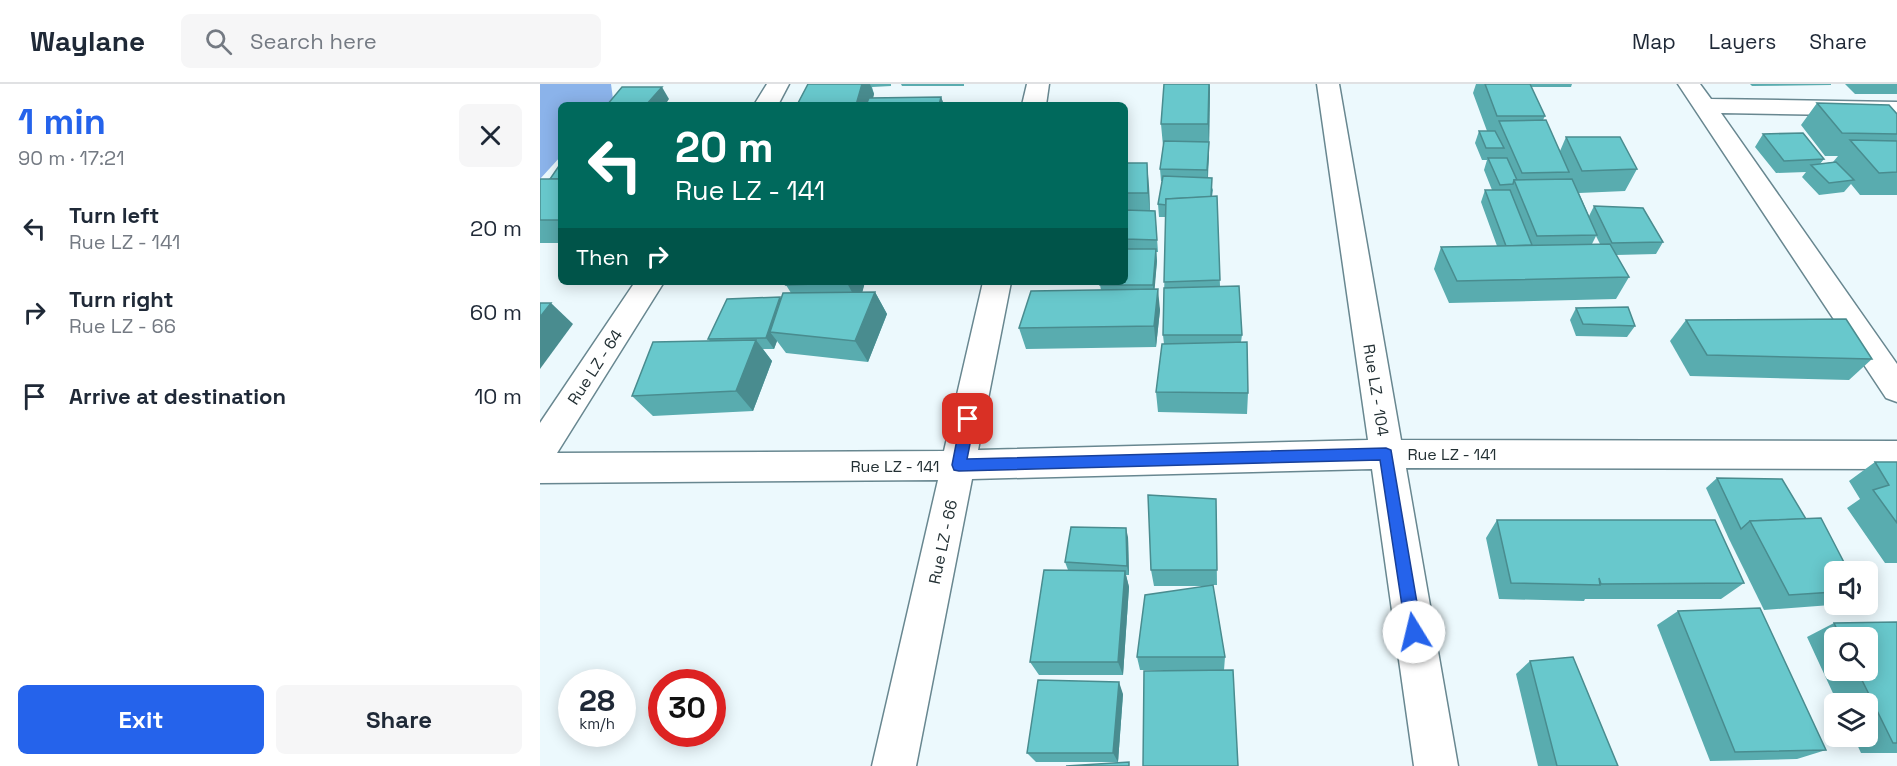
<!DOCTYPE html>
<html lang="en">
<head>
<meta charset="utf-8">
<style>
	:root { --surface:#fff; --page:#f6f6f7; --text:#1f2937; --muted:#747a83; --line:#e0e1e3; --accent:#2563eb }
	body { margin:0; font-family:"Space Grotesk",sans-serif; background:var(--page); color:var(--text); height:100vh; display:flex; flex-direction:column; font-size:22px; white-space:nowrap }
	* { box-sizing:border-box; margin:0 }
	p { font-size:20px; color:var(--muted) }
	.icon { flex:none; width:33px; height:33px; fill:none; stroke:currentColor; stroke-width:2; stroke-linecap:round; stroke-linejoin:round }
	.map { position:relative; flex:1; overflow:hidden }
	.details { display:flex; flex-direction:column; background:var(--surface); width:540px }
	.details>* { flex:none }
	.banner { position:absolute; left:18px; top:18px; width:570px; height:183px; border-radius:9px; box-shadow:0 3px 15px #0003; background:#00695c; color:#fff; overflow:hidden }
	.controls { position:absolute; left:1284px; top:477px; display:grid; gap:12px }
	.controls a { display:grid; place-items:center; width:54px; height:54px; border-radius:9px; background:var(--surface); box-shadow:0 3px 15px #0003; font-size:30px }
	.speed { position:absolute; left:18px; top:585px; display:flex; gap:12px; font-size:30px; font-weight:700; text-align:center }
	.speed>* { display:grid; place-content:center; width:78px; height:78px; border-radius:50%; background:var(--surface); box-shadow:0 3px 15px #0003; line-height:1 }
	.speed small { font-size:15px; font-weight:400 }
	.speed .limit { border:9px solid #d22; background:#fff; color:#111 }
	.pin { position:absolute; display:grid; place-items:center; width:51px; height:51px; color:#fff; margin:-26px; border-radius:12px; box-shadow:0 3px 9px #0006 }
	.me { position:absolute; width:66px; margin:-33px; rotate:351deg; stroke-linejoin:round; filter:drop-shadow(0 0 4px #0008) }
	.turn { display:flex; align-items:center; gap:21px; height:126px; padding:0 18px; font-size:27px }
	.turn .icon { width:78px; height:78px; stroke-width:2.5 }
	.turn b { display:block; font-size:42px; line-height:51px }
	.then { display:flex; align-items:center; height:57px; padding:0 18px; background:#0003; gap:12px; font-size:22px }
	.round { display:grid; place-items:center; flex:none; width:63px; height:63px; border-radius:9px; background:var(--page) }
	.headline { display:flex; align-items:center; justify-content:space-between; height:102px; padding:0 18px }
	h1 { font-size:36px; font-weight:700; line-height:45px; color:var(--accent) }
	.cta { display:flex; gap:12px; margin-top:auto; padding:12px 18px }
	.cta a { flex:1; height:69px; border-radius:9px; background:var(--accent); color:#fff; font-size:24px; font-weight:700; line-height:69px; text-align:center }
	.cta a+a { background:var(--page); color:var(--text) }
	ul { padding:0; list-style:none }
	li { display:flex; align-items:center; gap:18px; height:84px; padding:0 18px }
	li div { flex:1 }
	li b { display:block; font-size:22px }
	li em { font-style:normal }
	header { display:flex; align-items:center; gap:36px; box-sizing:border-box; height:84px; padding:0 30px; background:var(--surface); border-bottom:2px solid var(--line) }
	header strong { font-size:28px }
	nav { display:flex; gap:33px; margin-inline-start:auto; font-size:21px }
	.search { width:420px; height:54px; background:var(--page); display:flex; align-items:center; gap:15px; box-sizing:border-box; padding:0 21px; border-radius:9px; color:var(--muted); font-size:22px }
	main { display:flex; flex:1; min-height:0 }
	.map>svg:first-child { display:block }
</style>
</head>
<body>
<header>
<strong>Waylane</strong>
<div class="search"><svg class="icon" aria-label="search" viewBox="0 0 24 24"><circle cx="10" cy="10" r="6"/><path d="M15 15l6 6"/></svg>Search here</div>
<nav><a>Map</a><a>Layers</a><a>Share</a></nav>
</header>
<main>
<section class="details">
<div class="headline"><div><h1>1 min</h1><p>90 m · 17:21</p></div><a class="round"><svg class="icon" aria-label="close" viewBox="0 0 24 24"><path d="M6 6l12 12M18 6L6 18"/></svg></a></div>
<ul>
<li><svg class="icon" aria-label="left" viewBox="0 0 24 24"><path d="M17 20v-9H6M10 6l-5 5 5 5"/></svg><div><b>Turn left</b><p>Rue LZ - 141</p></div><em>20 m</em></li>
<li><svg class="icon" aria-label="right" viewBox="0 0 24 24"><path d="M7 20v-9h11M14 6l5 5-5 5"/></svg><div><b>Turn right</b><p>Rue LZ - 66</p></div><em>60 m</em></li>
<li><svg class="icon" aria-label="arrive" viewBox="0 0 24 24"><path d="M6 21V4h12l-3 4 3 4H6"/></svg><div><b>Arrive at destination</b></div><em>10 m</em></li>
</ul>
<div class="cta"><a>Exit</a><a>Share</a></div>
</section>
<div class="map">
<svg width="1357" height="682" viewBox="0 0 1357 682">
	<rect width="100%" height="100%" fill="#ecf9fd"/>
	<polygon fill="#8bb3ea" points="0,0 71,0 73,15 67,21 21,21 21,72 0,95"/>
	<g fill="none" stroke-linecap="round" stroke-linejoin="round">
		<defs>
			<g id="street">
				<polygon points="227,0 249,0 238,21 214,21"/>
				<polygon points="487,0 509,0 506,21 482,21"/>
				<polygon points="777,0 799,0 861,356 1357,357 1357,385 866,384 918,682 874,682 832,385 432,395 376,682 332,682 398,396 0,399 0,339 95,198 124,198 17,369 404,367 443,198 471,198 438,366 828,356"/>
				<polygon points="1138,0 1160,0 1171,15 1357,18 1357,32 1181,29 1357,280 1357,318 1346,314"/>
			</g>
		</defs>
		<use href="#street" stroke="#688790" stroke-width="3"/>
		<use href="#street" fill="#fff" fill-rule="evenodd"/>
	</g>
	<g fill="#59acaf" fill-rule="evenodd">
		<polygon points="268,0 351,0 351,2 332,3 334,10 333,14 401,13 404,21 257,21"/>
		<polygon points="361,0 424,0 424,2 362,2"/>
		<polygon points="670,0 669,70 668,94 673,106 672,113 677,112 680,202 702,251 701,258 708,309 707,330 618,328 616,308 624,260 623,251 626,133 619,133 618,120 622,97 621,97 620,85 623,62 621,40"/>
		<path d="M936,0h96l-1,3h-40l14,29 -2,4 17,31 6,-14 71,32 -12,22 -46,2 10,23 5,-10 69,36 -7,12 -40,1 13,22 -13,22 -167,4 -15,-34 7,-22 56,-1 -16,-44 4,-12h7l-8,-20 3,-10h-5l-7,-17 4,-12h8l-14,-38zM1056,152l4,8h-8z"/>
		<polygon points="1210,0 1291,0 1291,1 1212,2"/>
		<polygon points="1305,0 1357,0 1357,10 1315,10"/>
		<polygon points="1277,19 1357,30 1357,111 1320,111 1311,100 1304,108 1279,111 1262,93 1266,88 1236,89 1215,63 1223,50 1284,75 1280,80 1293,78 1298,72 1285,72 1261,41"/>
		<polygon points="21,79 21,159 0,159 0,95 10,95"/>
		<polygon points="585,79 609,102 610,126 615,127 618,168 616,168 617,177 614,205 620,226 616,263 486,265 479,244 561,206 560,201 585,198"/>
		<polygon points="325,198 322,208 335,208 347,230 328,278 246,269 237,257 234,265 223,265 232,277 213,327 113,332 92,312 170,257 168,255 240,213 242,215 251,209 246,201"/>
		<polygon points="1036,224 1095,242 1087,253 1036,252 1030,236"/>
		<polygon points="1146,236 1332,275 1309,296 1150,292 1130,257"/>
		<polygon points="1335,378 1357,378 1357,479 1345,479 1307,424 1320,415 1309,397"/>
		<polygon points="1177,394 1294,488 1294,520 1291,521 1224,526 1189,455 1166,404"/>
		<polygon points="676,415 677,501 673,501 685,573 684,586 600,586 597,573 673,502 614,502 611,486"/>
		<polygon points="957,436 1204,499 1181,515 1045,515 1044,517 959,515 946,454"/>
		<polygon points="588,453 589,491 586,491 589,503 583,591 499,591 490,578 528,486 525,478"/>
		<polygon points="1138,527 1286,666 1257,675 1170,677 1117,541"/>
		<path d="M1357,538v131h-36l-8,-17h15v-32h-30l-31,-67 27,-14zM1294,554h34v32h-34z"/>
		<polygon points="990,577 1078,682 998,682 976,590"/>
		<polygon points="583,610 578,678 496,678 487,669"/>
	</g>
	<g fill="#498c8f">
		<polygon points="322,0 330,0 334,10 331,21 316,21"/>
		<polygon points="669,0 670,4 669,62 668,40"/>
		<polygon points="122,3 129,15 125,21 106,21"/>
		<polygon points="401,13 404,21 399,21"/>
		<polygon points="669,58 669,70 667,99 667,86"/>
		<polygon points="607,79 609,102 610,131 608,109"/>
		<polygon points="616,165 617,177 614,213 613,201"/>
		<polygon points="307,198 325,198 319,221 307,199"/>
		<polygon points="618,205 620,226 616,263 614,242"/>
		<polygon points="335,208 347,230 328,278 315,257"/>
		<polygon points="240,213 248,225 230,248 237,257 234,265 226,254"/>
		<polygon points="11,219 33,240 0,285 0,233"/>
		<polygon points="216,256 232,277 213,327 196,307"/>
		<polygon points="586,444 588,453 589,491 587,482"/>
		<polygon points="585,487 589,503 583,591 578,578"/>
		<polygon points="579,598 583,610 578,678 573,669"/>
	</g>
	<g fill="#68c8cc" stroke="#498c8f" stroke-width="1.5">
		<polygon points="268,0 322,0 316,21 257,21"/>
		<polygon points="624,0 669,0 668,40 621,40"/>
		<polygon points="945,0 990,0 1005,32 957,32"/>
		<polygon points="82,3 122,3 106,21 67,21"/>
		<polygon points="401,13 399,21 326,21 329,14"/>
		<polygon points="1277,19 1349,21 1357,30 1357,50 1302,49"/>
		<polygon points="1006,36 1029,88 982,89 959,37"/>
		<polygon points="939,47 955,47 964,64 946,64"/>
		<polygon points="1263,49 1284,75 1244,77 1223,50"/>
		<polygon points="1026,53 1080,53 1097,85 1042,87"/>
		<polygon points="1310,56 1357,57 1357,88 1339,89"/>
		<polygon points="624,57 669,58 667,86 620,85"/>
		<polygon points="948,74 967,74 977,96 974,96 973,100 960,101"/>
		<polygon points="1296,78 1314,96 1289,99 1271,81"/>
		<polygon points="21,79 21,95 10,95"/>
		<polygon points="585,79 607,79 608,109 585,109"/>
		<polygon points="623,92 672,94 671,113 626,115 626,121 618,120"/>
		<polygon points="0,95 21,95 21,132 19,136 0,136"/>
		<polygon points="1032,95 1057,151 997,152 974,96"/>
		<polygon points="945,106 970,106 992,161 966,162"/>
		<polygon points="677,112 680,196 624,198 626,115"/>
		<polygon points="1054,122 1103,124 1123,158 1072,159"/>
		<polygon points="585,126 615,127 617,156 585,155"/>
		<polygon points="1070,160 1089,193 917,197 901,163"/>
		<polygon points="585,165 616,165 613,201 560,201 560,198 585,198"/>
		<polygon points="248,198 307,198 307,199 246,201"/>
		<polygon points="699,202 702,251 623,251 624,204"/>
		<polygon points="618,205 614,242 479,244 491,207"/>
		<polygon points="335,208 315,257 230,248 243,209"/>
		<polygon points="240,213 226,254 168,255 187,215"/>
		<polygon points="0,219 11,219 0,233"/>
		<polygon points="1088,223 1095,242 1043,240 1036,224"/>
		<polygon points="1306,235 1332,275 1167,271 1146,236"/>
		<polygon points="216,256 196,307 92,312 113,258"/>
		<polygon points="707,258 708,309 616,308 622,260"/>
		<polygon points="1335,378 1357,378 1357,439 1333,406 1349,401"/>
		<polygon points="1177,394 1242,395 1266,435 1210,437 1201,445"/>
		<polygon points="608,411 676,415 677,486 611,486"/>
		<polygon points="1281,434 1309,488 1294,488 1294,508 1249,511 1210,437"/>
		<polygon points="957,436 1175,436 1204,499 1061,500 1059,494 1060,501 971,499"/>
		<polygon points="531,443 586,444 587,482 525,478"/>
		<polygon points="504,486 585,487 578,578 490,578"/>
		<polygon points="673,501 685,573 597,573 605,511"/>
		<polygon points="1220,524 1286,666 1195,668 1138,527"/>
		<polygon points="1357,538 1357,659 1353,659 1317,586 1328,586 1328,554 1301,554 1294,539"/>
		<polygon points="1033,573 1078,682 1017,682 990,577"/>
		<polygon points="693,586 698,682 603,682 604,587"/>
		<polygon points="498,596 579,598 573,669 487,669"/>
		<polygon points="589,678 589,682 526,682"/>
	</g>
	<polygon fill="#2563eb" stroke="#184099" stroke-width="1.5" points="428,330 435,335 427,375 846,364 851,366 882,548 880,554 874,556 868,554 866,548 840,376 419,387 414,386 412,381 421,335"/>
	<g text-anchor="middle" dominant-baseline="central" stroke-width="4.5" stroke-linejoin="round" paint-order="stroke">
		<g font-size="16" fill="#233034" stroke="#fff">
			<text transform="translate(55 283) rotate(-57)">Rue LZ - 64</text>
			<text transform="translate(836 306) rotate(81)">Rue LZ - 104</text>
			<text x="912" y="370">Rue LZ - 141</text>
			<text x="355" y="382">Rue LZ - 141</text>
			<text transform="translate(403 458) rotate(-78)">Rue LZ - 66</text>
		</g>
	</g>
</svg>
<div class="controls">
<a><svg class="icon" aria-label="sound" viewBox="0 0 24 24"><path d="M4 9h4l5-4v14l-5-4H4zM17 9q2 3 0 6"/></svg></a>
<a><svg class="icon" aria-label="search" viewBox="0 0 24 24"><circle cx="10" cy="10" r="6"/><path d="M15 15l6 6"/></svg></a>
<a><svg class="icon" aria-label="layers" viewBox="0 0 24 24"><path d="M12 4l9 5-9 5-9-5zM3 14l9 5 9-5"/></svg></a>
</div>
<div class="speed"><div>28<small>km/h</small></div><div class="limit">30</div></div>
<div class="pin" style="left:428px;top:335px;background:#d93025"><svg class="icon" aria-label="arrive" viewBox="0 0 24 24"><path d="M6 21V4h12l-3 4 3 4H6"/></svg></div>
<svg class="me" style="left:874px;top:548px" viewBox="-20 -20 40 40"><circle r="19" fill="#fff"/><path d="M0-13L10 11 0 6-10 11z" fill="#2563eb"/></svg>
<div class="banner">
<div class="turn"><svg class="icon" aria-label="left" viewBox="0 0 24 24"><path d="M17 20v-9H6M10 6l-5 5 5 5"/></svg><div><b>20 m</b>Rue LZ - 141</div></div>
<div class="then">Then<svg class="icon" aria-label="right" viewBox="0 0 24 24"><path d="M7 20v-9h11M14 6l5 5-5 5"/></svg></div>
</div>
</div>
</main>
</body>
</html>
